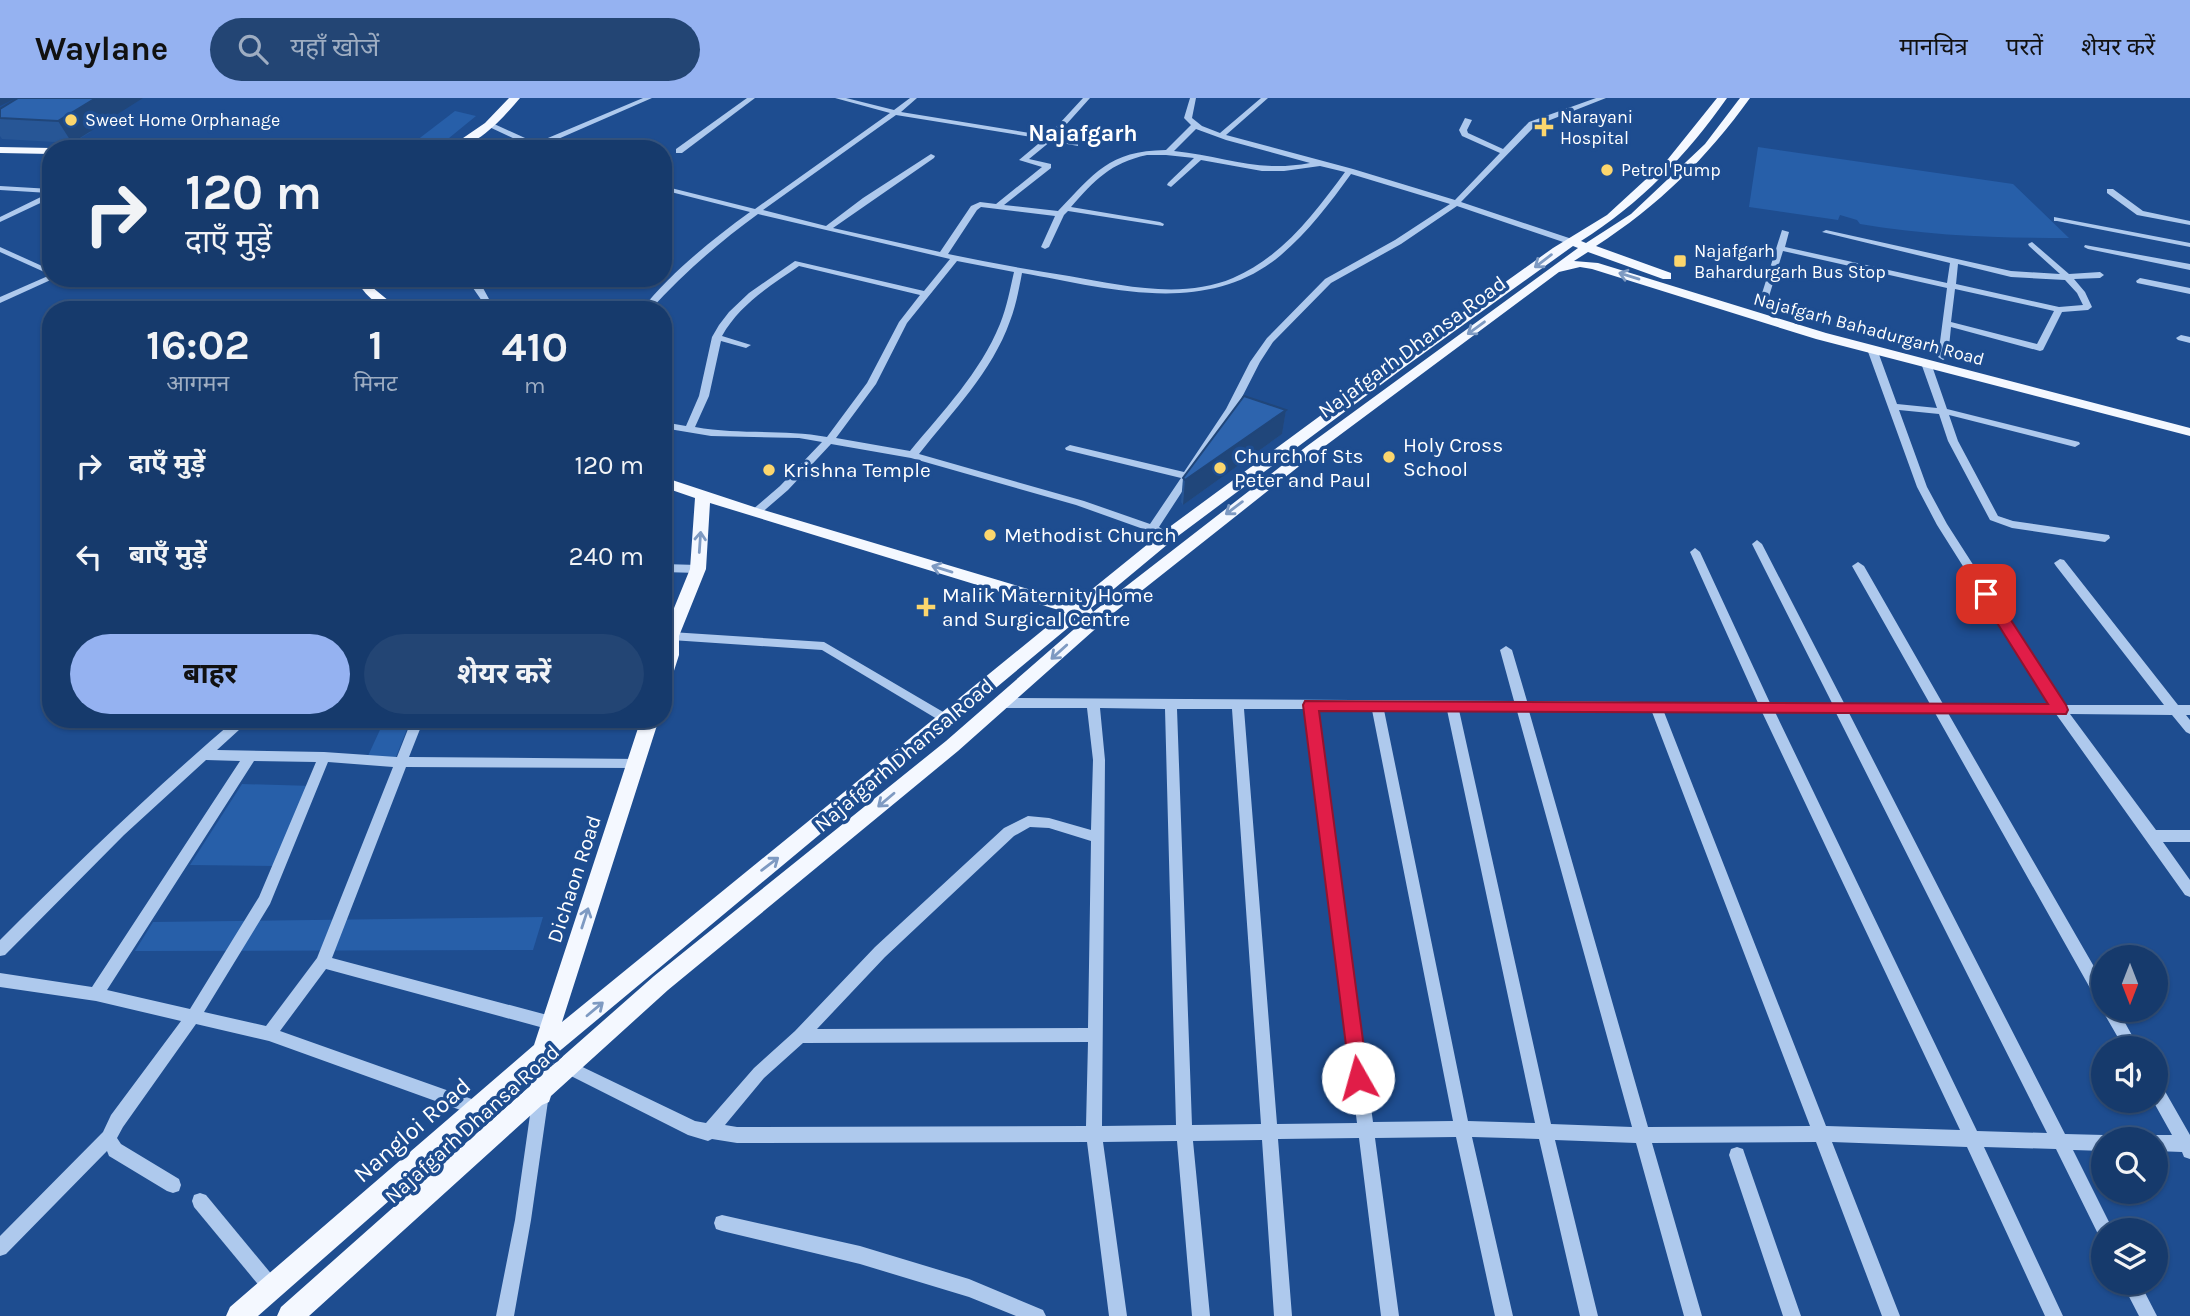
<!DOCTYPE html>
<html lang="hi">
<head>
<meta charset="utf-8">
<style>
	:root { --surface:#163a6c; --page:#234574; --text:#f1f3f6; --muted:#9eadc2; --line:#35547f; --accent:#95b2f1 }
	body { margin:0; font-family:Karla,"Noto Sans Devanagari",sans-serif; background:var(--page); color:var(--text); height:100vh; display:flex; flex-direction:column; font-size:26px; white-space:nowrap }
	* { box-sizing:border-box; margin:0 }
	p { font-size:23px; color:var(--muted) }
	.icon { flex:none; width:38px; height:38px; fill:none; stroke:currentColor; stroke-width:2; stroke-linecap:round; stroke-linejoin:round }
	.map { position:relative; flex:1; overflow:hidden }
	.drawer { position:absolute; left:42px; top:203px; width:630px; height:427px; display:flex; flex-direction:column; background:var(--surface); border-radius:28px; box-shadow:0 2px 5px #0004,0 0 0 2px var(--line) }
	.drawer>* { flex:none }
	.hud { position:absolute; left:42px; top:42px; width:630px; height:147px; border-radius:28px; box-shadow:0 2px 5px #0004,0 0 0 2px var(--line); background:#163a6c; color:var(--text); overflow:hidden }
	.needle { width:46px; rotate:180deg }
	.buttons { position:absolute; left:2091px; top:847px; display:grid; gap:14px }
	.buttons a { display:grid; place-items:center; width:77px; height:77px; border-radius:50%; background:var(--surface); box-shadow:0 2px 5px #0004,0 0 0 2px var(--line); font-size:35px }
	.pin { position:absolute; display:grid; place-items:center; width:60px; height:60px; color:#fff; margin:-30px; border-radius:14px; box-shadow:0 4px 10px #0006 }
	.me { position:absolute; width:77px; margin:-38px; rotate:353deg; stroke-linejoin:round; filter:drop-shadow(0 0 5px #0008) }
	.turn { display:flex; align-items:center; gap:24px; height:147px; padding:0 28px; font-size:32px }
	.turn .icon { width:91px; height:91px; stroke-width:2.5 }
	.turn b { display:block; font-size:49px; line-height:60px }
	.eta { display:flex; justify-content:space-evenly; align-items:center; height:119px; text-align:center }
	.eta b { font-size:42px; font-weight:700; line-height:49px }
	.cta { display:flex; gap:14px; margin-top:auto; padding:14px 28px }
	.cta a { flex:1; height:80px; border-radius:42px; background:var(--accent); color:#111; font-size:28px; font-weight:700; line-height:80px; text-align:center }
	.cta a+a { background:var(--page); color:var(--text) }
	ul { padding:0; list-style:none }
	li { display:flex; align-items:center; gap:21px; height:91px; padding:0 28px }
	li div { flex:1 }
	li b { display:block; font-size:26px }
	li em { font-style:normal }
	header { display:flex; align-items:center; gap:42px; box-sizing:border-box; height:98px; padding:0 35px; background:var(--accent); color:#111 }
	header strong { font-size:33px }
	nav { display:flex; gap:38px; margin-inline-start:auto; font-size:24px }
	.search { width:490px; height:63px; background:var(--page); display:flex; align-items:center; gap:18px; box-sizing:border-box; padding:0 24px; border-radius:38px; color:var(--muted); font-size:26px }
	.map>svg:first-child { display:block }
</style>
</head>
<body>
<header>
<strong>Waylane</strong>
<div class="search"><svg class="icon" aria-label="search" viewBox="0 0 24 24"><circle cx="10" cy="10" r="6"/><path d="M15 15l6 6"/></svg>यहाँ खोजें</div>
<nav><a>मानचित्र</a><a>परतें</a><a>शेयर करें</a></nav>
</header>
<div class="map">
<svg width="2190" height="1218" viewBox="0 0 2190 1218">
	<rect width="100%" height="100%" fill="#1e4d90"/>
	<g fill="#275fa9">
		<polygon points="455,13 476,18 438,49 412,46"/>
		<path d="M1758,49l255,37 56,54c-72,0 -138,-2 -209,-14l-3,-4 -17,-5 -2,5 -89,-13z"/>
		<polygon points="385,621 411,621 396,659 367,660"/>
		<polygon points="242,686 313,688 276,768 190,767"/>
		<polygon points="543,819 533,852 135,853 153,824"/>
	</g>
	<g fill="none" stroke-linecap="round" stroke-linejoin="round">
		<g fill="#aec9ed" fill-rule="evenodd">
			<polygon points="643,0 652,0 542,48 547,51 536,51 485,27 492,25 536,45"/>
			<polygon points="747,0 755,0 682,55 676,55 676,51"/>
			<path d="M835,0h11l48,12 16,-12h7l-16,14 147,24 35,-38h7l-35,39 23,5v4l-27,-5 -22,18 22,5v4l-47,37 54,6c37,-38 50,-60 108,-61l25,-25 -7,-7 6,-20h6l-4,20 10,8 18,7 41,-35h7l-42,37 127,34 102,31 45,-47 -38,-17 -3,-6 6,-12 7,2 -5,10 1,3 35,16 26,-27 67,-24h10l-71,28 -74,76 114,38v4h-6l-112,-38 -56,38 -70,39 -58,59 -13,20 -24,47 -77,118 6,4 -5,4 -84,-30 -165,-47 -80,-14 -43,46 -29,25h-8l-1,-2 1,-2 29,-25 42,-44 -23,-4 -88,-2 -48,-8v-6l23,4 13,-30 13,-59 7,-12 10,-13 20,-19 46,-32 129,30 26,-32 -192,-45c-40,29 -75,60 -108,96h-9c31,-38 69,-69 109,-98l-87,-22v-4l92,23 135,-96zM896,17l148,24 -25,21 23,7 -46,37 -16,-2 -9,4 -31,46 -107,-24 101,-70 1,-2 -4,-2 -68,44 -37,28 -63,-16zM1196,31l30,11 84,23c-53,10 -86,-7 -136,-12zM1147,57h19l28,3 -26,25 -1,2 4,2 30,-27 61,11h22l36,-5 25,6c-30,41 -64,86 -112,106 -52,22 -111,7 -164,-2 -41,-6 -81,-14 -121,-22l29,-44 4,-3 74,9 -14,31 4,2 4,-2 15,-32 4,-4 95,15 1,-2 -4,-2 -89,-15c24,-27 39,-44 76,-52zM1351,76l99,30 -55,36 -70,39 -58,59 -17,24 -24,47 -42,63 -114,-27 -5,3 1,2 115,28 -31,46 -66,-23 -165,-47c33,-42 73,-82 91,-133 6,-16 9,-32 12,-48 86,15 185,45 259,-18 27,-23 49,-52 70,-81zM957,163l57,11c-4,17 -7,35 -14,52 -20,49 -57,87 -90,127l-74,-13 40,-54 31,-61zM799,168l121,29 -21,27 -32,61 -40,54c-44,-8 -88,-2 -132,-10l14,-31 12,-55 25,7 5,-3 -29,-9c18,-32 48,-50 77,-70z"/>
			<polygon points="0,88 51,91 51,100 0,124 0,119 49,95 0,92"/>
			<polygon points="2107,91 2113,91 2143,113 2190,123 2190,127 2137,117 2107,95"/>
			<polygon points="2054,119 2190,145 2190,149 2057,123 2054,123"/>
			<path d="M1782,132l7,2 -4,15 162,36 3,-20 -128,-31 4,-2 185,41 49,3 -31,-28 -1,-2 4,-2 37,32 31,-2 4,3 -4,3 -26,1 11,13 7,15 -4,3 -26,2 -19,38 -3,1 -89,-24 -3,30 -5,3 -5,-3 9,-69 -164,-37 -17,55 -7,2 -1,-2zM1958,166l53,13 54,3 12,13 6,12 -24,2 -103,-23zM1955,191l99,22 -17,33 -86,-22z"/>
			<polygon points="2085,147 2190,166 2190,172 2088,151 2084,149"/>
			<polygon points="0,149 51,172 51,177 0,154"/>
			<polygon points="48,178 55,180 0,205 0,199"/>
			<polygon points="466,180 475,180 483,190 495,212 486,212 484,208 473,212 460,212 482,203"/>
			<polygon points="2140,180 2190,190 2190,196 2137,185 2136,183"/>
			<polygon points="2181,237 2190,239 2190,245 2178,242 2176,240"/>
			<path d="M1872,248l5,3 20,55 40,4 -16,-45 5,-3 5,3 16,46 132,33 1,2 -5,3 -126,-32 9,26 40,75 15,5 96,14 1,3 -5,4 -93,-14 -22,-8 -42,-79 -9,-27 -40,-4 28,77 20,37 116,181h101l-108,-139 -2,-3 6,-4 4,1 114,145h12v10h-4l4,5v14l-4,-2 -14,-17 -102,-1 86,116h34v12h-27l27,38v17l-5,-2 -129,-181 -108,-1 156,271v22l-5,-2 -164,-291h-86l216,421 39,1 6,4h-6v12l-31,-1 40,80h-9v8l-5,-2 -43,-87 -72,-2 79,169h-18l-78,-169 -135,-5 68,174h-18l-66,-174 -164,1 50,173h-18l-48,-173 -81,-3 43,176h-18l-41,-177 -67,-2 41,179h-18l-39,-179 -81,1 24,178h-18l-22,-178 -81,1 14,177h-18l-12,-176 -69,1 17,175h-18l-15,-175 -74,1 24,174h-18l-22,-174 -350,1 -25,-4 -4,2 -20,-6 -123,-62 -3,-5 3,-5 5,-2 125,60 11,2 48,-55 41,-37 80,-84 129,-119 24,-12 21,2 42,12 2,-70 -6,-52h-85l-4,-2 -2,-3 2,-3 4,-2 512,3 -14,-51 6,-4 6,4 15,51 231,2 -68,-151 5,-4 5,4 70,151h62l-80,-159 5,-4 5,4 82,159 86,1 -78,-138 6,-4 6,4 79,138h107l-113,-179 -20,-38 -50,-138zM1100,610l65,1 11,416 -74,1 3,-366zM1177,611h55l29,415 -69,1zM1244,611h61l52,414 -80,1zM1318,612h54l81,411 -80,1zM1384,612h63l88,413 -67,-2zM1459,612l58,1 115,416 -81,-3zM1529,613l123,1 158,414 -162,1zM1664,614h98l198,418 -134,-4zM1775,614l61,1 211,420 -70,-2zM1030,729l19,1 42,13 -3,187 -271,1 68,-72 129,-121zM1088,944l-2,84 -349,1 -12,-2 39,-47 39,-35z"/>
			<polygon points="663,466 698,467 704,471 698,475 663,474"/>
			<polygon points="671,534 824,544 950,618 952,621 950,624 942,624 822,552 671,542 665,538"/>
			<path d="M236,621h15l-34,31 107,2 73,5 15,-38h12l-15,38 232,2 1,4 -1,4 -5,1 -230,-1 -74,191 219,58 5,2 2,5 -2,5 -5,2 -225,-61 -46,62 203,72 2,5 -2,5 -6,3 -208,-75 -73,-17 -73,103 -6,11 4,6 58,35 2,6 -2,6 -6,2 -6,-2 -58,-35 -2,-5 -101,103 -6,2v-20l103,-104 8,-17 70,-94 -85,-20 -96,-14v-14l92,14 148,-226 -34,-1 -82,75 -119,120 -5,1v-16c76,-76 154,-151 236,-221zM254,663l62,1 -57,135 -69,112 -83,-19zM328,664l65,5 -76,191 -51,68 -62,-14 66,-108z"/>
			<polygon points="2104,910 2104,912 2118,912 2139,950 2124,950 2105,917 2103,912"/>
			<polygon points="2156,985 2162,988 2190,1037 2190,1061 2184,1059 2182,1054 2156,1053 2156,1041 2150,1041 2156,1037 2172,1037 2153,1003 2156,1003"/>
			<polygon points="541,988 547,991 549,996 531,1122 514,1218 496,1218 515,1122 533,996 535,991"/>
			<polygon points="1737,1049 1743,1051 1745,1057 1801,1218 1783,1218 1729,1057 1731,1051"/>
			<polygon points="200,1095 206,1097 278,1184 281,1190 278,1196 272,1199 266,1196 194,1109 192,1103 194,1097"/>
			<polygon points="722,1117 860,1148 969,1181 1043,1212 1046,1218 1016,1218 969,1199 860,1166 722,1133 716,1131 714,1125 716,1119"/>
			<polygon points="2122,1185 2140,1185 2157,1218 2139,1218"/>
		</g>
		<g fill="#f4f8ff" fill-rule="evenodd">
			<path d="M509,0h11c-18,21 -44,51 -73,51l38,-26z"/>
			<path d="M1717,0h10c-40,57 -87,106 -146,143l5,2 45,-29 74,-70 35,-46h10c-43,60 -92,108 -154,148l75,27v6h-8l-75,-27 -14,9 24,2 228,70 364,95v8l-374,-97 -224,-70 -12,-2 -21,5 -242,180 -206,163 -153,136 -290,239 -117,106 -2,6 -7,3 -233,211h-32l4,-9 249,-221 1,-10 -273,240h-32l4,-9 304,-262 107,-326h18l-97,303 503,-410 -355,-109 -4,66 -27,67v19l-7,22 -9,6v-48l27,-66 5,-71 -32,-11v-10l97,32 315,94 89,-72 232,-171 157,-112 54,-33 61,-56zM1573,148l5,2 -271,198 -214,166 -2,-4 83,-69 232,-173zM1081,519h7l-142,124 -292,235 -101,89 3,-11z"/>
			<polygon points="0,49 51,50 55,51 51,51 51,56 0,55"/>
			<path d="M355,180h12l5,9 28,23c-20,0 -35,-14 -45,-32z"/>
		</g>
	</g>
	<g fill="#275696">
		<polygon points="18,0 91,34 72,45 2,41 0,38 0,11"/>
		<polygon points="1286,312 1282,336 1183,407 1181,404 1183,380"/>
	</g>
	<g fill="#20467a">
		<polygon points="0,0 16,0 0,8"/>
		<polygon points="96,0 143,0 72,45 58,23"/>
		<polygon points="1286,312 1282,336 1183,407 1185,382"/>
	</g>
	<g fill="#2d64ae" stroke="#20467a" stroke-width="2">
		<polygon points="18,0 96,0 58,23 0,20 0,11"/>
		<polygon points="1244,298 1286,312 1185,382 1183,380"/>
	</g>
	<defs><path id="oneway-shaft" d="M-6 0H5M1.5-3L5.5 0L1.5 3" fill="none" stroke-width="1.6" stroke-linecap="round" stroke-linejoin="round" transform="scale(1.75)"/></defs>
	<g stroke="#7e9ac2">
		<use href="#oneway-shaft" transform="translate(1543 163) rotate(143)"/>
		<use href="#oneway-shaft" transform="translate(1629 178) rotate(-163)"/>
		<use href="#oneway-shaft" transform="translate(1476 230) rotate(144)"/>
		<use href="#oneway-shaft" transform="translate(1234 410) rotate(143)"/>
		<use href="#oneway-shaft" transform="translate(700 444) rotate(-86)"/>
		<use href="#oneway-shaft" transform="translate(942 471) rotate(-163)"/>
		<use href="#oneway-shaft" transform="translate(1059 554) rotate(138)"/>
		<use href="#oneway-shaft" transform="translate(886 702) rotate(140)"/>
		<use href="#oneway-shaft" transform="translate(770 766) rotate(-37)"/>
		<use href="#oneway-shaft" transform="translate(585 820) rotate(-72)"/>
		<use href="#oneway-shaft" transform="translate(595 911) rotate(-40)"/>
	</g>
	<polygon fill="#e11d48" stroke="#92132f" stroke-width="2" points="1986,491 1992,493 2066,607 2068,612 2066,616 1319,613 1368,980 1365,987 1358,990 1351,987 1303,607 1305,603 2048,606 1979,496"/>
	<g fill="#fcd66d" stroke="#1e4d90" stroke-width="2.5">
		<circle cx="71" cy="22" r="7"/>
		<path d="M1540.5 18.5h7v7h7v7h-7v7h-7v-7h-7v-7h7z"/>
		<circle cx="1607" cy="72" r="7"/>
		<rect x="1673" y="156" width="14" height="14" rx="3.5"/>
		<circle cx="1389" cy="359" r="7"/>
		<circle cx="1220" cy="370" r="7"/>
		<circle cx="769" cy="372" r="7"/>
		<circle cx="990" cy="437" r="7"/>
		<path d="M922.5 498.5h7v7h7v7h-7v7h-7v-7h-7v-7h7z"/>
	</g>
	<g text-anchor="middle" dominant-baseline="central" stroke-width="7" stroke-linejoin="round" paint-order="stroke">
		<g font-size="18" fill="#fff" stroke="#1e4d90" text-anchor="start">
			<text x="1560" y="19">Narayani<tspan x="1560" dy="21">Hospital</tspan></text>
			<text x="85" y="22">Sweet Home Orphanage</text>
			<text x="1621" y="72">Petrol Pump</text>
			<text x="1694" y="153">Najafgarh<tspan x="1694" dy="21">Bahardurgarh Bus Stop</tspan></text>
		</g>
		<g font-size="18" fill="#fff" stroke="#1e4d90">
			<text transform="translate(1869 231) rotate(15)">Najafgarh Bahadurgarh Road</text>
		</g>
		<g font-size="21" fill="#fff" stroke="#1e4d90">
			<text transform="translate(1412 249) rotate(-36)">Najafgarh Dhansa Road</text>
			<text transform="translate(904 657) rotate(-40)">Najafgarh Dhansa Road</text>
			<text transform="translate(574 781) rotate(-72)">Dichaon Road</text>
			<text transform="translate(472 1026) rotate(-42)">Najafgarh Dhansa Road</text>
		</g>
		<g font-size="21" fill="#fff" stroke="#1e4d90" text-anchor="start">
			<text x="1403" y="347">Holy Cross<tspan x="1403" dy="24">School</tspan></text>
			<text x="1234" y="358">Church of Sts<tspan x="1234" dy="24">Peter and Paul</tspan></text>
			<text x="783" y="372">Krishna Temple</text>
			<text x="1004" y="437">Methodist Church</text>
			<text x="942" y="497">Malik Maternity Home<tspan x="942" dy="24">and Surgical Centre</tspan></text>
		</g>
		<g font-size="23" font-weight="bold" fill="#fff" stroke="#1e4d90">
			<text x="1083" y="35">Najafgarh</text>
		</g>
		<g font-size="24" fill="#fff" stroke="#1e4d90">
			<text transform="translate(412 1032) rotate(-41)">Nangloi Road</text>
		</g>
	</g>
</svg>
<div class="buttons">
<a><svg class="needle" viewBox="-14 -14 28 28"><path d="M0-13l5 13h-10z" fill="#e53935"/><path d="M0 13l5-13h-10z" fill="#9eadc2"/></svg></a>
<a><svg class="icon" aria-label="sound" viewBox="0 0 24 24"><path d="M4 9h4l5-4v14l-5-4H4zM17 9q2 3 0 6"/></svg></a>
<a><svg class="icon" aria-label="search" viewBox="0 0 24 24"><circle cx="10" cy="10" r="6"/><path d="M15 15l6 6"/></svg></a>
<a><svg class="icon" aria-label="layers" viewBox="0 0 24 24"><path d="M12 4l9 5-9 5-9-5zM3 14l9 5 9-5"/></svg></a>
</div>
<div class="pin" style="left:1986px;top:496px;background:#d93025"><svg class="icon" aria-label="arrive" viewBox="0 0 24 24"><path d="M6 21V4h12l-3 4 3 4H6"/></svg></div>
<svg class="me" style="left:1358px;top:980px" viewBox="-20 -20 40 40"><circle r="19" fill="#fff"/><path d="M0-13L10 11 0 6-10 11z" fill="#e11d48"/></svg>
<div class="hud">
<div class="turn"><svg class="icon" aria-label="right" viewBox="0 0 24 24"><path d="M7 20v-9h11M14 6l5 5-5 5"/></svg><div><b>120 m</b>दाएँ मुड़ें</div></div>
</div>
<section class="drawer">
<div class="eta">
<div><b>16:02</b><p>आगमन</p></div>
<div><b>1</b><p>मिनट</p></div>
<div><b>410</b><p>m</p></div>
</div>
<ul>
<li><svg class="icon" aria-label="right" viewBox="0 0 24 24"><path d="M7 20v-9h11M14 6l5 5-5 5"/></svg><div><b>दाएँ मुड़ें</b></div><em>120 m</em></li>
<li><svg class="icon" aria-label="left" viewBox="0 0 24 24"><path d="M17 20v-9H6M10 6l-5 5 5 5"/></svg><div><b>बाएँ मुड़ें</b></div><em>240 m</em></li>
</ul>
<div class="cta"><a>बाहर</a><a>शेयर करें</a></div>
</section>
</div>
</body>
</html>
